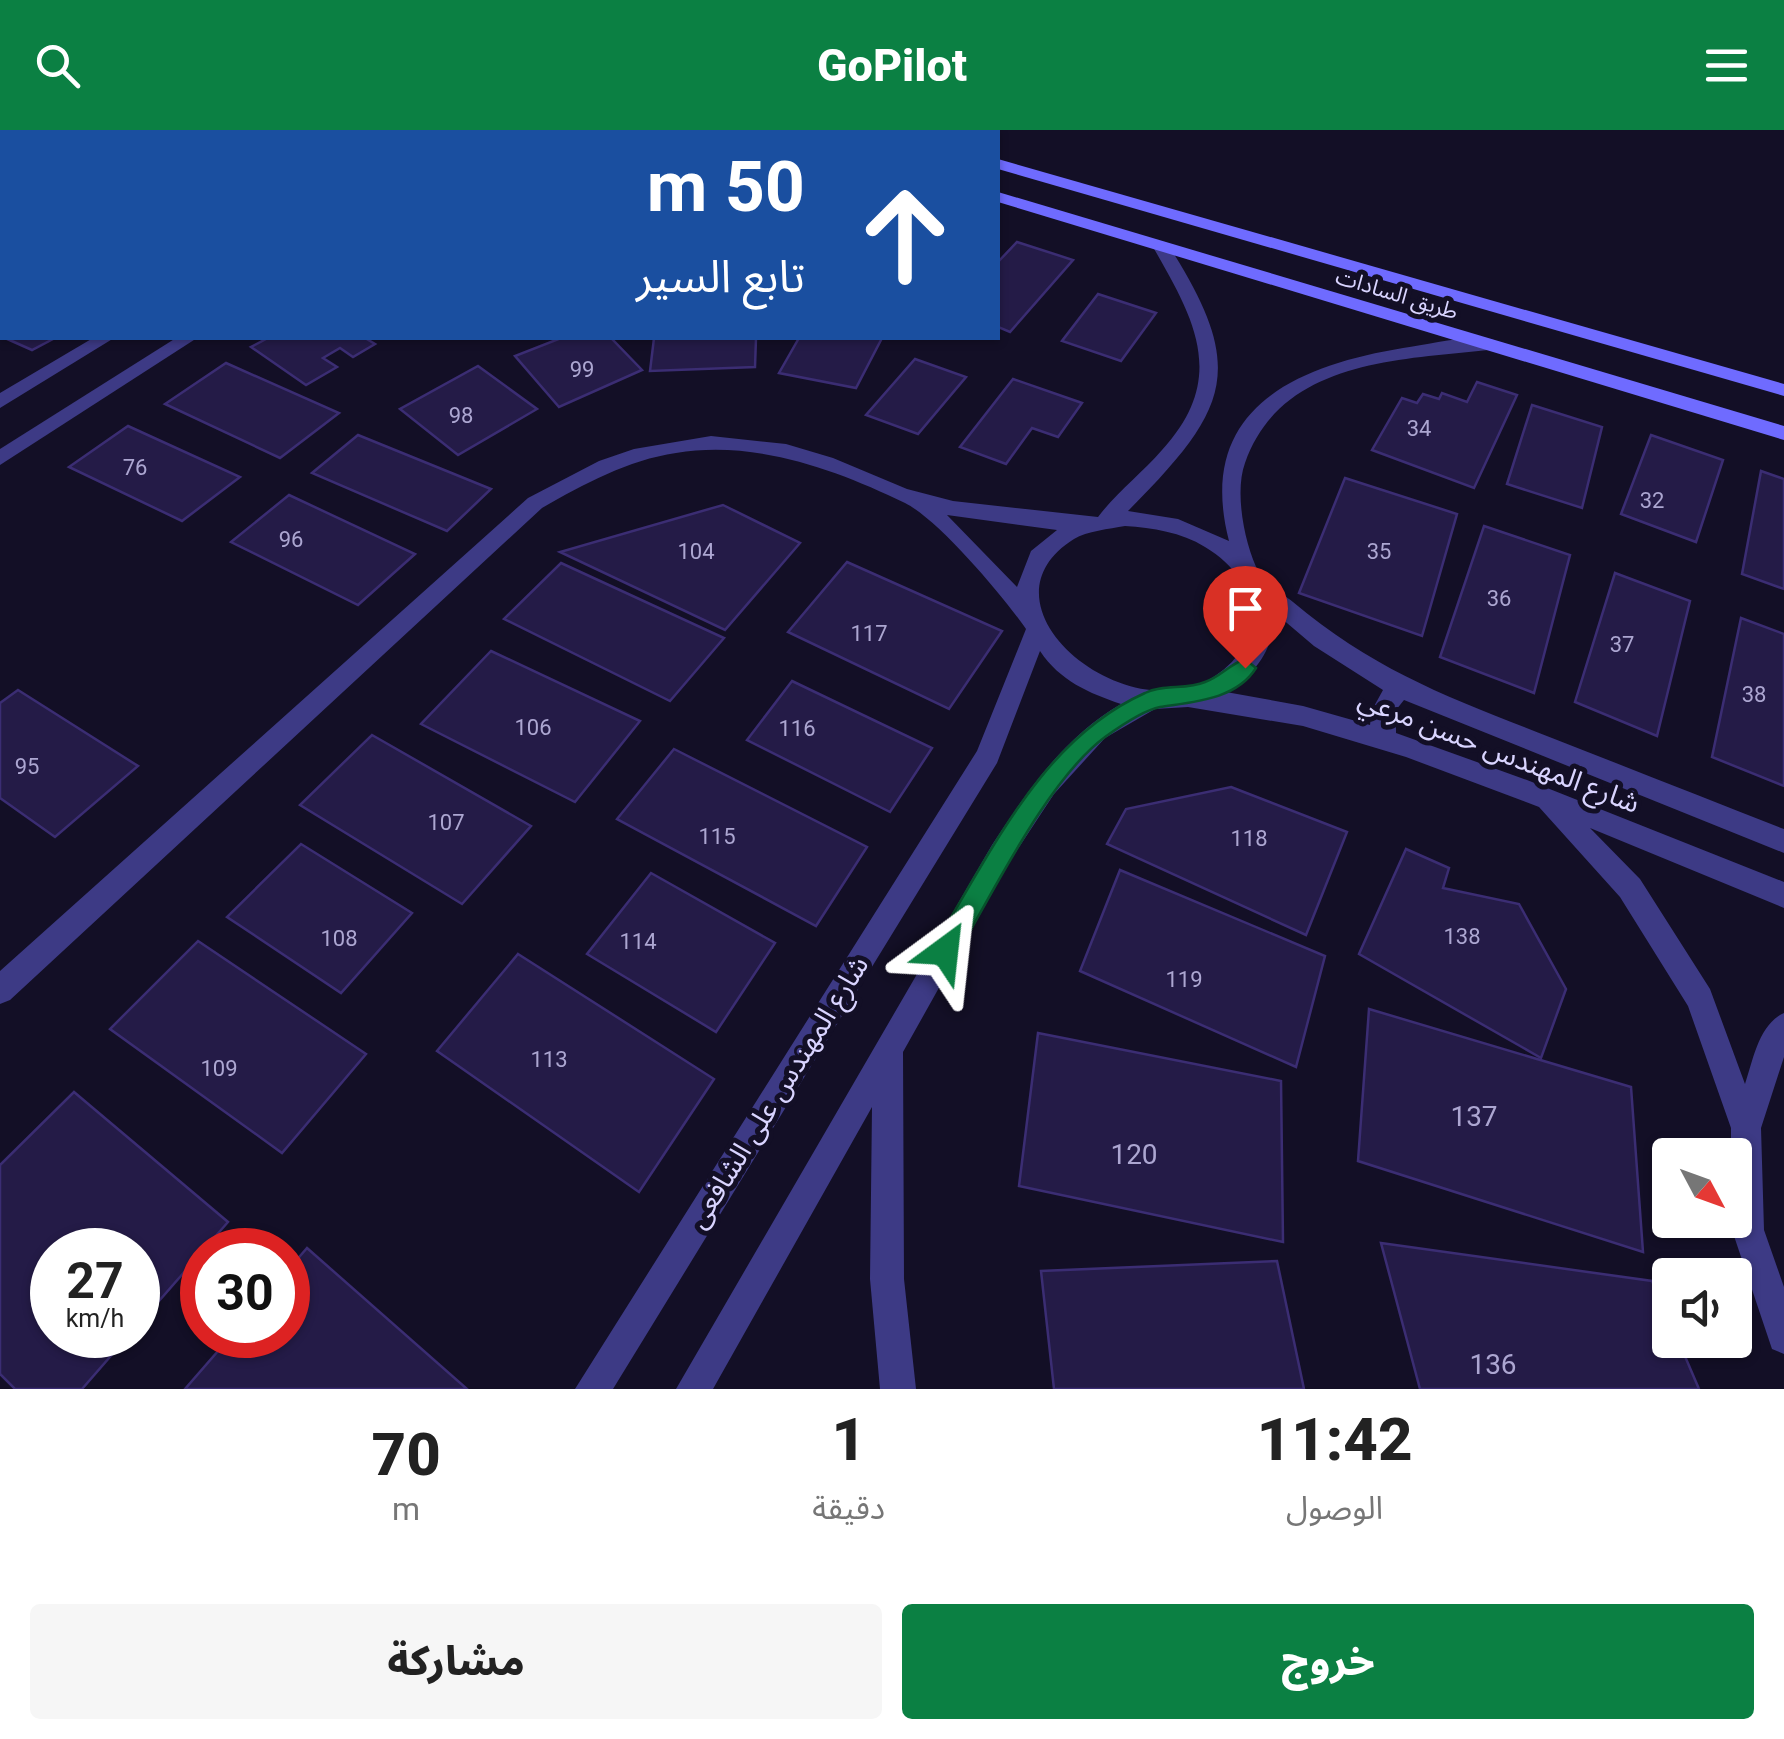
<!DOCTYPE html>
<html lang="ar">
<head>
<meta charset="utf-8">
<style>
	:root { --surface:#fff; --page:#f6f6f6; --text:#222; --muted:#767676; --accent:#0b8043 }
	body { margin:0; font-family:Roboto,"Noto Sans Arabic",sans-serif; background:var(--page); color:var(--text); direction:rtl; height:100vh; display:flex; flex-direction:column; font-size:38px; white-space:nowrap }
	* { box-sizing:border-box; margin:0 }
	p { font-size:32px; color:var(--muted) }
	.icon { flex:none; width:55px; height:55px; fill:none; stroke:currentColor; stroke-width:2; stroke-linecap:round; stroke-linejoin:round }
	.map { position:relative; height:1259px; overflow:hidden; direction:ltr }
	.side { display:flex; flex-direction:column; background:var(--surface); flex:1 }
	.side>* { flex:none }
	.guide { position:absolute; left:0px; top:0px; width:1000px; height:210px; box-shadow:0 2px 8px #0004; direction:rtl; background:#1a4fa0; color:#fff; overflow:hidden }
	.needle { width:65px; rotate:131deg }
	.fabs { position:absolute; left:1652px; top:1008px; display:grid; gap:20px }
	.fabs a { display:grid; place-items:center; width:100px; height:100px; border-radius:10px; background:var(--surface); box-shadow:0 2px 8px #0004; font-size:50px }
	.speed { position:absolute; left:30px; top:1098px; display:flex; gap:20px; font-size:50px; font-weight:700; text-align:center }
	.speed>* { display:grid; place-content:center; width:130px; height:130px; border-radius:50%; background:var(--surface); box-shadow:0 2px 8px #0004; line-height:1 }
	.speed small { font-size:25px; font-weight:400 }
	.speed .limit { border:15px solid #d22; background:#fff; color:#111 }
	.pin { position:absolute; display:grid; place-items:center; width:85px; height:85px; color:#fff; margin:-102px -42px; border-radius:50% 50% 50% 0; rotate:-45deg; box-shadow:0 0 10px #0007 }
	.pin .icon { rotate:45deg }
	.me { position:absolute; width:110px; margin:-55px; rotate:30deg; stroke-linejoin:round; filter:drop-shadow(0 0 8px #0008) }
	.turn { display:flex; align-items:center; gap:35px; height:210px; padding:0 30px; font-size:45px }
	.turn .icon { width:130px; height:130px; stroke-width:2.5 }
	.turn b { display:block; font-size:70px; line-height:85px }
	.eta { display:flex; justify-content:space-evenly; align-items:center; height:170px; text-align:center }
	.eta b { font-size:60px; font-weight:800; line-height:70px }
	.button { display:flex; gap:20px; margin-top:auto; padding:20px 30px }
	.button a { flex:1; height:115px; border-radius:10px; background:var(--accent); color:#fff; font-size:40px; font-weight:800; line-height:115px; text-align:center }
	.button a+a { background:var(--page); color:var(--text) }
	header { display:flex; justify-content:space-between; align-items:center; height:130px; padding:0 30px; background:var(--accent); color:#fff; font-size:45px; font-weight:800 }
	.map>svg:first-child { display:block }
</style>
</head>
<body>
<header><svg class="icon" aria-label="menu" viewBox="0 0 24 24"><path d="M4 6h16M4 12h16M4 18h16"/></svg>GoPilot<svg class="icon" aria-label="search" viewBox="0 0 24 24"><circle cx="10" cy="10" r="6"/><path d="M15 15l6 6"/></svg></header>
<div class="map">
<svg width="1784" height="1259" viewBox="0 0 1784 1259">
	<rect width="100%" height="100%" fill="#130f26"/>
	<g fill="#241b47" stroke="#3b2d73" stroke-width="2.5">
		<polygon points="1017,112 1073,130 1010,202 998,197 998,132"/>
		<polygon points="1098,164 1156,183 1121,231 1062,211"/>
		<polygon points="5,208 55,208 32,220"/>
		<polygon points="268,208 365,208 375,214 353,227 340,218 323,228 337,237 306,255 251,217"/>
		<polygon points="561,208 611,208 642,240 559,277 515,226"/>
		<polygon points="654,208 756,208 755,237 650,241"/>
		<polygon points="799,208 882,208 856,258 779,243"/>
		<polygon points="915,229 966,247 918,304 866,285"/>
		<polygon points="226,233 339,283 280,328 165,274"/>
		<polygon points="478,236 537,279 458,325 400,279"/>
		<polygon points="1013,249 1082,273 1058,307 1032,298 1006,334 960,317"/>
		<polygon points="1477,252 1517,265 1474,358 1372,320 1402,268 1417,273 1423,264 1439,269 1442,263 1467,272"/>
		<polygon points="1532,275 1602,297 1582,378 1507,354"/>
		<polygon points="128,296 240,347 182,391 69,337"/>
		<polygon points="358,305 491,359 447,401 312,343"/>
		<polygon points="1651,305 1723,330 1696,412 1621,384"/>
		<polygon points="1761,341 1784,349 1784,459 1742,444"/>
		<polygon points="1345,348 1457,384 1422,506 1299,463"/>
		<polygon points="289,365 415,424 358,475 231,412"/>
		<polygon points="723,375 800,413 725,500 560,422"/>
		<polygon points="1484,396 1570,425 1534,563 1440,527"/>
		<polygon points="847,432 1002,501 949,579 788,502"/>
		<polygon points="561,433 724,508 670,571 504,489"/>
		<polygon points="1615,443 1690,471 1657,606 1575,572"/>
		<polygon points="1741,488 1784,504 1784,656 1712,627"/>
		<polygon points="491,521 640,591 575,672 421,594"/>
		<polygon points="792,551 932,618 890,682 747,610"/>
		<polygon points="18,560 138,636 55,707 0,668 0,573"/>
		<polygon points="372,605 531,696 462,774 300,675"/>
		<polygon points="674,619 867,717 816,796 617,689"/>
		<polygon points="1231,657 1347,702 1306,805 1107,714 1126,679"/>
		<polygon points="301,714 412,783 341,863 227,787"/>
		<polygon points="1406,719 1449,738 1443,758 1519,774 1566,859 1541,928 1359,824"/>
		<polygon points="1120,740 1325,826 1296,937 1080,841"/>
		<polygon points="651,743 775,813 716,902 587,824"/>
		<polygon points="198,811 366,924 282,1023 110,899"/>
		<polygon points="518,824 714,949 639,1062 437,921"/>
		<polygon points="1369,879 1631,957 1643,1122 1358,1031"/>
		<polygon points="1038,903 1281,951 1283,1112 1019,1056"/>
		<polygon points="74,962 228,1092 138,1195 138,1120 52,1120 52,1205 129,1205 82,1259 15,1259 0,1244 0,1035"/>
		<polygon points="1381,1113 1652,1151 1670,1192 1670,1210 1678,1210 1699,1259 1420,1259"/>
		<polygon points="307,1118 467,1259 185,1259 232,1205 288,1205 288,1140"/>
		<polygon points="1277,1131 1304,1259 1054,1259 1041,1141"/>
	</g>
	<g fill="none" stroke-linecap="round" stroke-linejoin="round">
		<g fill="#3d3a85" fill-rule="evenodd">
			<rect x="314" y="0" width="14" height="2"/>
			<path d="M1161,112l6,1c82,127 62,166 -39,268l50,8 51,22c-34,-131 65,-175 174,-193 27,-4 65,-14 91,-8l3,4 -9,6c-92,10 -207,11 -243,113 -11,30 0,83 14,110 5,10 24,21 34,29 83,70 160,97 259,136 77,30 155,61 232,91v24l-380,-153 -8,10v23l131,47 257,102v26l-194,-80 50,51 70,110 35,95c8,-24 14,-60 39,-71v44l-23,71 3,102 20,57v67l-12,-5 -40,-119 3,-75h-4v-27l-43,-122 -68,-109 -81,-90 -133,-50 -103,-31 -115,-19 -33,2 -50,29 -51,56 -44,67 -107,191 1,227 12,110h-36l-10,-110 2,-172 -159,282h-37l316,-544c36,-55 71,-107 129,-141 -32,-11 -61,-23 -81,-53l-43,112 -384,626h-38l402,-638 49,-122c-23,-33 -87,-109 -121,-126 -70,-34 -150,-63 -229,-50 -48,7 -92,31 -134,55l-532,492 -10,4v-33l528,-473 71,-37 35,-12 77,-13 75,8 47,14 74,31 46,12 145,16c18,-24 44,-44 64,-67 66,-72 33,-130 -9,-203zM947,385l110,15 -26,21 -14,36zM1125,396c28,2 56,6 80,21 57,34 64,97 5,132 -88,51 -240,-75 -136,-140 13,-8 35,-10 51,-13zM1274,482l40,34 69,44 -11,20 -2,15 -67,-19 -77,-14c30,-18 49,-44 48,-80z"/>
			<polygon points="93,208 114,208 0,278 0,263"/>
			<polygon points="176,208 197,208 0,335 0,319"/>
		</g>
		<g fill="#6f6bff" fill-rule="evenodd">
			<polygon points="760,0 781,0 782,2 761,2"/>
			<polygon points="871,0 893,0 894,2 872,2"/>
			<polygon points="998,29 1784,254 1784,266 998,39"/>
			<polygon points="998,62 1784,296 1784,310 998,72"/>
		</g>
	</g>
	<path fill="#0b8043" stroke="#07532c" stroke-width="2.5" d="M1245,529l11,9c-20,32 -64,34 -96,39 -16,3 -41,20 -55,30 -58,43 -113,158 -151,222l-9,4 -9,-4 -4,-8 4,-9c57,-92 106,-203 209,-249 18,-9 41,-3 60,-11 15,-5 25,-18 40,-23z"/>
	<g text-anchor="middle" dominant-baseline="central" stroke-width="10" stroke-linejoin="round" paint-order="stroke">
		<g font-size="22" fill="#d9d4ff" stroke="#130f26">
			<text transform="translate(1397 164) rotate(17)">طريق السادات</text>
		</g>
		<g font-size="22" fill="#aca6d1">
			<text x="582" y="239">99</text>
			<text x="461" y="285">98</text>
			<text x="1419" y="298">34</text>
			<text x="135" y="337">76</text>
			<text x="1652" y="370">32</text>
			<text x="291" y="409">96</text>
			<text x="696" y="421">104</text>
			<text x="1379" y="421">35</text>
			<text x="1499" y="468">36</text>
			<text x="869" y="503">117</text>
			<text x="1622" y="514">37</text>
			<text x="1754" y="564">38</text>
			<text x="533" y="597">106</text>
			<text x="797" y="598">116</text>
			<text x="27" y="636">95</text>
			<text x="446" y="692">107</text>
			<text x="717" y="706">115</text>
			<text x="1249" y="708">118</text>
			<text x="1462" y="806">138</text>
			<text x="339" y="808">108</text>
			<text x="638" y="811">114</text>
			<text x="1184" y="849">119</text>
			<text x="549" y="929">113</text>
			<text x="219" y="938">109</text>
		</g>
		<g font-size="28" fill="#d9d4ff" stroke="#130f26">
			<text transform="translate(1499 621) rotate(21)">شارع المهندس حسن مرعي</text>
			<text transform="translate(778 962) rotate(-58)">شارع المهندس على الشافعى</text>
		</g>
		<g font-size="28" fill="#aca6d1">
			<text x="1474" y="986">137</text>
			<text x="1134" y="1024">120</text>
			<text x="1493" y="1234">136</text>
		</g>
	</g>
</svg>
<div class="fabs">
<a><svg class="needle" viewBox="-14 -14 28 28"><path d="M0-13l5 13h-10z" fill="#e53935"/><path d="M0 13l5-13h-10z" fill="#767676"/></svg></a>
<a><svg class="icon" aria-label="sound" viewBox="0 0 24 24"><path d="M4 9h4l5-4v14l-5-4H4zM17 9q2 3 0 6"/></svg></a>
</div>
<div class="speed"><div>27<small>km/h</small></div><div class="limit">30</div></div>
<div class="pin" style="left:1245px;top:538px;background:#d93025"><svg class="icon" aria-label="arrive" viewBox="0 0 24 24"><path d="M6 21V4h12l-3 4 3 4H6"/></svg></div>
<svg class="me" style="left:945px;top:821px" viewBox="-20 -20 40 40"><path d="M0-17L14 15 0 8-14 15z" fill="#0b8043" stroke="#fff" stroke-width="4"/></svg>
<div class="guide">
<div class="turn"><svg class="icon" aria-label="ahead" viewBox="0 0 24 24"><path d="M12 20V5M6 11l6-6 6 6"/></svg><div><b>50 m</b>تابع السير</div></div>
</div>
</div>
<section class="side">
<div class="eta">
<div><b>11:42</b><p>الوصول</p></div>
<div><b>1</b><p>دقيقة</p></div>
<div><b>70</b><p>m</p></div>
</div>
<div class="button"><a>خروج</a><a>مشاركة</a></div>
</section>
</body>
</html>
